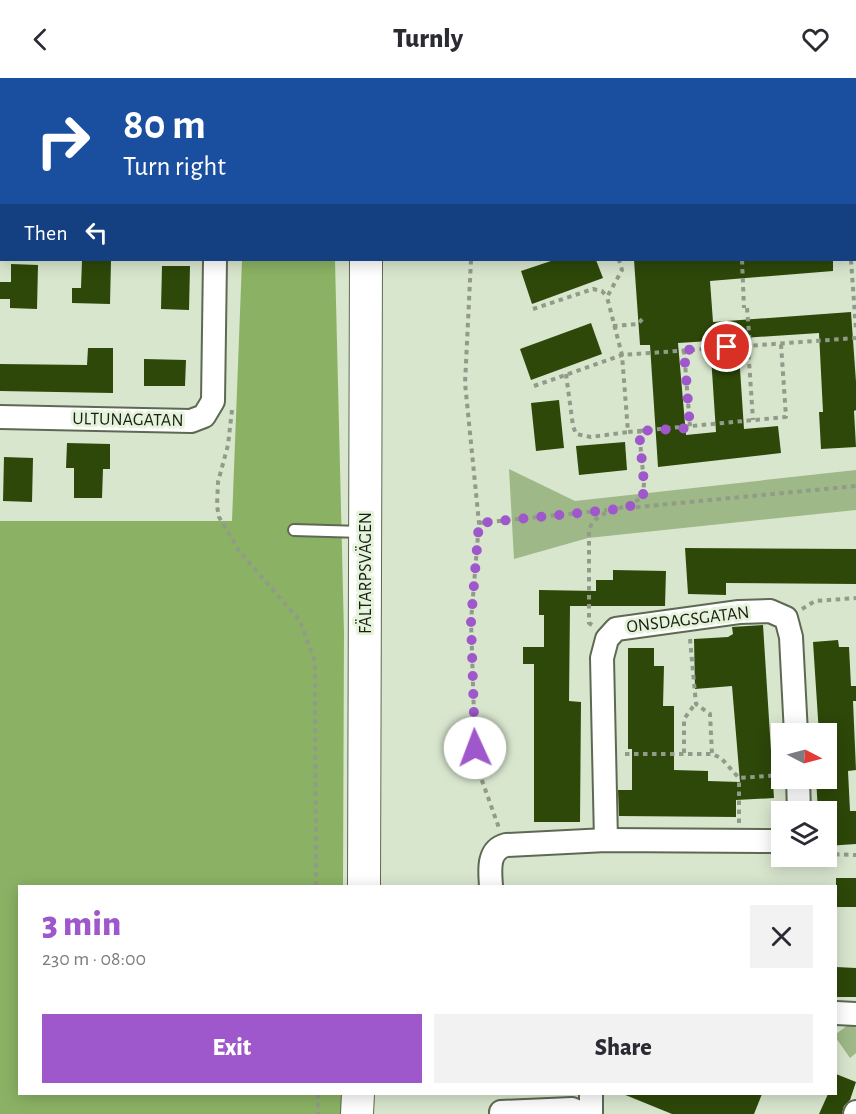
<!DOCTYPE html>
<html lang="en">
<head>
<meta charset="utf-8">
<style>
	:root { --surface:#fff; --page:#f2f2f3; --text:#2b2b33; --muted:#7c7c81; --accent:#9f58cb }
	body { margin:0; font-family:"Alegreya Sans",sans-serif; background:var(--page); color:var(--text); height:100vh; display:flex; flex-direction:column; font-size:22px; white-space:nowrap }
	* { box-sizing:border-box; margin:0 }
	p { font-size:20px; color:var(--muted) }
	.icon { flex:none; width:33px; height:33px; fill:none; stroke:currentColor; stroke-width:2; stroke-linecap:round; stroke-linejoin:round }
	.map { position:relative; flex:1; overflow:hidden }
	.panel { position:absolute; left:18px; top:807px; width:819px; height:210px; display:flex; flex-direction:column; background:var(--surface); border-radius:0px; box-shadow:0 3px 15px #0003 }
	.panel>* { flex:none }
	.hud { position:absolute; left:0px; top:0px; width:856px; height:183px; box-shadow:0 3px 15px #0003; background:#1a4fa0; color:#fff; overflow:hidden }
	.needle { width:39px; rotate:96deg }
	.controls { position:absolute; left:771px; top:645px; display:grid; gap:12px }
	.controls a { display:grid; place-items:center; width:66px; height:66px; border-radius:0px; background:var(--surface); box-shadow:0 3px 15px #0003; font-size:30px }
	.pin { position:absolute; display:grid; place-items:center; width:51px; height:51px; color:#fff; margin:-26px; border:3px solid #fff; border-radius:50%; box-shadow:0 2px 6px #0007 }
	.me { position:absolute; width:66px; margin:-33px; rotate:358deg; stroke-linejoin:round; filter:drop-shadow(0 0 4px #0008) }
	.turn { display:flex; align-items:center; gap:21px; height:126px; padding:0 24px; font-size:27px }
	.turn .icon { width:78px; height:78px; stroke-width:2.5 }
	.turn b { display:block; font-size:42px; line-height:51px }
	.then { display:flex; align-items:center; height:57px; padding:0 24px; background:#0003; gap:12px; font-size:22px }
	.round { display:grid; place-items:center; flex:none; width:63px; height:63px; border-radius:0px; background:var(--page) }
	.summary { display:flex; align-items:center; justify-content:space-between; height:102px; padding:0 24px }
	h1 { font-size:36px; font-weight:800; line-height:45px; color:var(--accent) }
	.primary-button { display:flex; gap:12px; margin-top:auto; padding:12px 24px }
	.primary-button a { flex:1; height:69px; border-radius:0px; background:var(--accent); color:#fff; font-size:24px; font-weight:800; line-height:69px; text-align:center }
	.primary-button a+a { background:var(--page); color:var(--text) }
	header { display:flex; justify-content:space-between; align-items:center; height:78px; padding:0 24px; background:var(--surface); font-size:27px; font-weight:800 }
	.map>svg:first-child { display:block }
</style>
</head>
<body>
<header><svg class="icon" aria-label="back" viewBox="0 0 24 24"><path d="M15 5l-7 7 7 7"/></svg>Turnly<svg class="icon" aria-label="heart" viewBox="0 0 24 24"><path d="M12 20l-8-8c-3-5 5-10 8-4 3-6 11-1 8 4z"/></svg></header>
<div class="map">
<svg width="856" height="1036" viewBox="0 0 856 1036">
	<rect width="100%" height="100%" fill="#d9e6ce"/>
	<g fill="#9eb887">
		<polygon points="509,391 575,423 856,392 856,432 588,460 514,481"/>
		<polygon points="852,944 856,950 856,975 850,980 836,960 836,956"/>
	</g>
	<polygon fill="#8bb264" points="242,182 335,182 344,555 343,808 20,808 20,1016 342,1016 342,1036 0,1036 0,443 232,443"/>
	<g fill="#2d4809" fill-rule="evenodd">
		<polygon points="82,182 111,183 110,226 72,225 72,210 81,210"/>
		<polygon points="554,182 596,182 603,200 532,226 521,193"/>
		<path d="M634,182h199v11l-123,10 3,41 138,-10 5,70v28l-2,1 2,36 -35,2 -2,-37h4l-4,-79 -76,5 -5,1 6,90 34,-3 3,27 -123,14 -8,-122h-10zM710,263l6,91 -30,3 -8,-92z"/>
		<polygon points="11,186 38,187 37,231 10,230 10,221 0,221 0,204 11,204"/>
		<polygon points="162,188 190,188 189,232 161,231"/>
		<polygon points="591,245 602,276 531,302 520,271"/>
		<polygon points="88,270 113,270 113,315 0,313 0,286 87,287"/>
		<polygon points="144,281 186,282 185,308 144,308"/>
		<polygon points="559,322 564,370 536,373 531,325"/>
		<polygon points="625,364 627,392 579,397 576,368"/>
		<polygon points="67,365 110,366 110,391 103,391 102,420 74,420 74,390 66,390"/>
		<polygon points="4,379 33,380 32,424 3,423"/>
		<polygon points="685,470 856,471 856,506 726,505 726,517 688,516"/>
		<polygon points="613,492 666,493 665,528 570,528 569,623 581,624 580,744 534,744 534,586 523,586 523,569 544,569 544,537 539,537 539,512 596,513 596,502 613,502"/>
		<polygon points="763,547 774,720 736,722 736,739 619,738 618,712 632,712 632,671 628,671 628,570 654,570 654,588 664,588 663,628 674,628 674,692 708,693 708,703 740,704 732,608 695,611 694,561 728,559 733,556 732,549"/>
		<polygon points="838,562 839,569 849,569 851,608 856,608 856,623 853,623 856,692 848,693 850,733 856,733 856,766 826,768 826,734 818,734 816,700 826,700 826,656 819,656 813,564"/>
		<rect x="836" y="800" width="20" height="29"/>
		<polygon points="836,889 856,890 856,919 836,919"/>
		<polygon points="836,996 856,1004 850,1022 844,1028 842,1036 819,1036 828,1016 836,1016"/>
		<polygon points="623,1016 762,1016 754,1036 672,1036"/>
	</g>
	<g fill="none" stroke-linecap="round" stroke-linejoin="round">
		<defs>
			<polyline id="service" points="294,452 362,454"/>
			<g id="minor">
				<polyline points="217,2 217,0"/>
				<polyline points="0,145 2,145"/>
				<polyline points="0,339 191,343 204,338 213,323 215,182"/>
				<polyline points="798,700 799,734"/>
				<polyline points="606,762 602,580 607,561 616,551 739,534 770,533 786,540 791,559 796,656"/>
				<path d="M491,808c-1,-15 -4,-36 15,-41l100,-5 169,1 7,-3"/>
				<polyline points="836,935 856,936"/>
				<polyline points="591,1016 591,1036"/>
				<polyline points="501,1034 572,1031 583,1036"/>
				<polyline points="855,1036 856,1034"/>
			</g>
			<g id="secondary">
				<polyline points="367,2 367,0"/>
				<polyline points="364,808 366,182"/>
				<polyline points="357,1036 358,1016"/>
			</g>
		</defs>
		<use href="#service" stroke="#5e6954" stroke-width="14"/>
		<use href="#minor" stroke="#5e6954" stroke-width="26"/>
		<use href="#secondary" stroke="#5e6954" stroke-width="34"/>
		<g stroke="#919b89" stroke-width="4" stroke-dasharray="4.5 4.5" stroke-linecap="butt">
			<polyline points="324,0 324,2"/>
			<polyline points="740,0 741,2"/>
			<polyline points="492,2 492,0"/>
			<polyline points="620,2 620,0"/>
			<polyline points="855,48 856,48"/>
			<polyline points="855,86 856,82"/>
			<polyline points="471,182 465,305 479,445 471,543 475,670 480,697 499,750"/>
			<polyline points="742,182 744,230"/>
			<polyline points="851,182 856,252"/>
			<polyline points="747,230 750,268"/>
			<polyline points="533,231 593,211 602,213 607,219"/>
			<polyline points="613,248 638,246 644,239"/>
			<polyline points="748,268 753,342"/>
			<polyline points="684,272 690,349"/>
			<polyline points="566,296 573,348 576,356 591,359 628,354"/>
			<polyline points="534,308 622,277 856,260"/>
			<polyline points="232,332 228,367 218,404 217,428 219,439 239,473 300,543 315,584 316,808"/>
			<polyline points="639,353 786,339 781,266"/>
			<polyline points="627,430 856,408"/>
			<polyline points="479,445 607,432"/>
			<polyline points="802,531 815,523 856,520"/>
			<path d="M592,547l-3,-2v-93c8,-23 36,-18 54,-34l1,-13 -5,-52 -11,1 -6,-77 -15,-58 15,-27 -3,-10"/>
			<polyline points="690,561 696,626 710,636 712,676"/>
			<polyline points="684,675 684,641 695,626"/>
			<polyline points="625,676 712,676 721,680 739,700 781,697"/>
			<polyline points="739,745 739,700"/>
			<polyline points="826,776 856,777"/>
			<polyline points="318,1016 318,1036"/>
		</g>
		<use href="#service" stroke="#fff" stroke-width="10"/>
		<use href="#minor" stroke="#fff" stroke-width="22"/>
		<use href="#secondary" stroke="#fff" stroke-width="32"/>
	</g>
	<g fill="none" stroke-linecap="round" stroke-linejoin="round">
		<polyline stroke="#9f58cb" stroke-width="10" stroke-dasharray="0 18" points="475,670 471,543 479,445 619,431 629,429 643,418 644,405 639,353 690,350 684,272 727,269"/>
	</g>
	<g text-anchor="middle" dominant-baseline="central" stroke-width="6" stroke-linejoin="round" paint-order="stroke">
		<g font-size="18" fill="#1a1f16" stroke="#e6f3db">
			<text transform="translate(128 342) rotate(1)">ULTUNAGATAN</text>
			<text transform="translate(366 495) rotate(-90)">FÄLTARPSVÄGEN</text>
			<text transform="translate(688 542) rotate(-7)">ONSDAGSGATAN</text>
		</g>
	</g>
</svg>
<div class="controls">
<a><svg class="needle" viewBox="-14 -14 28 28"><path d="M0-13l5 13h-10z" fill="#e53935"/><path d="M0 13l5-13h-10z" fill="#7c7c81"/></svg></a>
<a><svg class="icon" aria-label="layers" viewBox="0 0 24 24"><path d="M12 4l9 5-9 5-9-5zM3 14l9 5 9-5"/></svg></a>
</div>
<div class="pin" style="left:727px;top:269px;background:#d93025"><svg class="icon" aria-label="arrive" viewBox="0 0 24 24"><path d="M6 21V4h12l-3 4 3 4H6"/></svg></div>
<svg class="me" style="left:475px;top:670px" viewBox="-20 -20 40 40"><circle r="19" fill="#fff"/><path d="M0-13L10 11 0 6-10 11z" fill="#9f58cb"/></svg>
<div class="hud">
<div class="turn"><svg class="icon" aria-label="right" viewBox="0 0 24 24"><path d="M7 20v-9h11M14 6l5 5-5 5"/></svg><div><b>80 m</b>Turn right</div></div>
<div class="then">Then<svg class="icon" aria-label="left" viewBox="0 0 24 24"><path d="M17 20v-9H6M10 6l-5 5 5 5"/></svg></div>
</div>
<section class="panel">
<div class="summary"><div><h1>3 min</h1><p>230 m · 08:00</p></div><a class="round"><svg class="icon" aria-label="close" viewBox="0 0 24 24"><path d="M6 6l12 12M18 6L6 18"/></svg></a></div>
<div class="primary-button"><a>Exit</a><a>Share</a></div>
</section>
</div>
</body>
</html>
